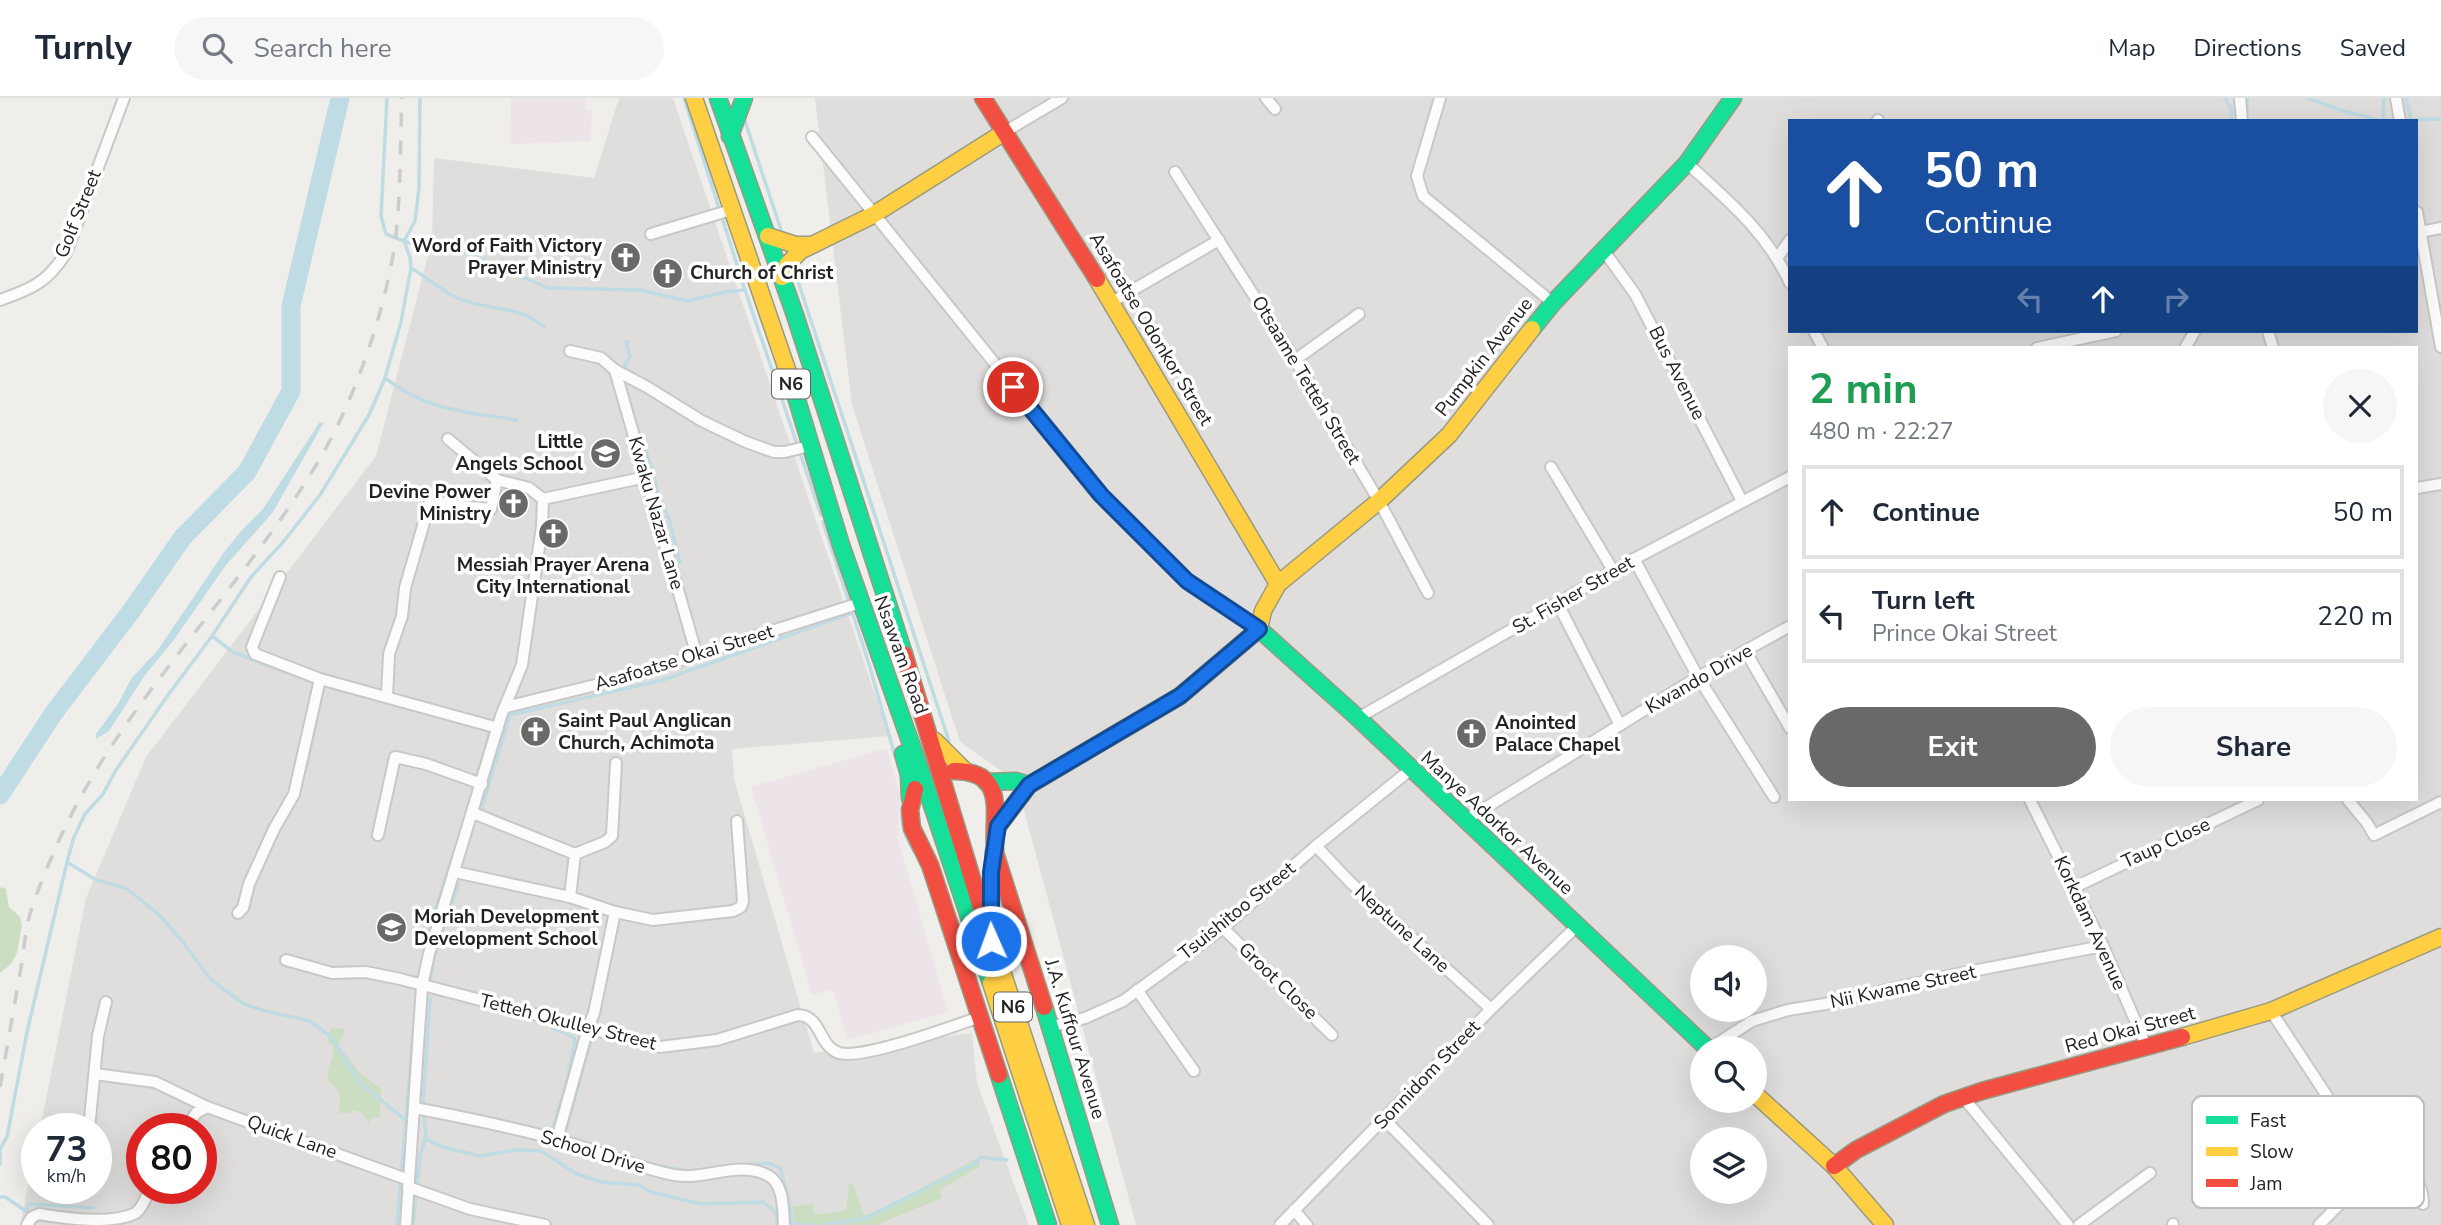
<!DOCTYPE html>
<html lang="en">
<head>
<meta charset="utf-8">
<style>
	:root { --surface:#fff; --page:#f6f6f7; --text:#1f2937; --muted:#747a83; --line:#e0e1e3; --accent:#6a6968 }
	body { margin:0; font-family:"Nunito Sans",sans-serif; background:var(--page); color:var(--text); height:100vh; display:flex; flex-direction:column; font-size:26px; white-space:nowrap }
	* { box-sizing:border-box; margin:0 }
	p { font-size:23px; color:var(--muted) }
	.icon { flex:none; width:38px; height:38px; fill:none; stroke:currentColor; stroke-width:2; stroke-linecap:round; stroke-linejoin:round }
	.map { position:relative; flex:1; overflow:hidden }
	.side { position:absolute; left:1788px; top:248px; width:630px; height:455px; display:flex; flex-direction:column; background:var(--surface); border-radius:0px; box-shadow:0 7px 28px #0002 }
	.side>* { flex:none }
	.banner { position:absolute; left:1788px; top:21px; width:630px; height:214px; border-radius:0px; box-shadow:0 7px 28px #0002; background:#1a4fa0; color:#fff; overflow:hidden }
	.tools { position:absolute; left:1690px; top:847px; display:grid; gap:14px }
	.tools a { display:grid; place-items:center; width:77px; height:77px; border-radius:50%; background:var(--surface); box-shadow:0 7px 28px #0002; font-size:35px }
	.speed { position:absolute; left:21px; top:1015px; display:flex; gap:14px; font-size:35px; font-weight:700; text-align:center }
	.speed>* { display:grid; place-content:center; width:91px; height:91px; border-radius:50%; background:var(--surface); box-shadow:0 7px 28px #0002; line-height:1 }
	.speed small { font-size:18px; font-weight:400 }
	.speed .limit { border:10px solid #d22; background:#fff; color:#111 }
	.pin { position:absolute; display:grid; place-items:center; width:60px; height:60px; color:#fff; margin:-30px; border:4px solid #fff; border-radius:50%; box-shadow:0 2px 7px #0007 }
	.me { position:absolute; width:77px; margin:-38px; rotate:358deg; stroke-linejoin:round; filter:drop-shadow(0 0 5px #0008) }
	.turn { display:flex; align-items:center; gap:24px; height:147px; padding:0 21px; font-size:32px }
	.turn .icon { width:91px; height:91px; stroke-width:2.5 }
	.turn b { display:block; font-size:49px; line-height:60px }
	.lanes { display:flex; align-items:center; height:66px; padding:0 21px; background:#0003; justify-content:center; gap:35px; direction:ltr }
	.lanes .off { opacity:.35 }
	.round { display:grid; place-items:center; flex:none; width:74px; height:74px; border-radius:37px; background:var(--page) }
	.overview { display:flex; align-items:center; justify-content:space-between; height:119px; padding:0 21px }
	h1 { font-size:42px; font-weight:700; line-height:52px; color:#1e9e55 }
	.primary-button { display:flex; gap:14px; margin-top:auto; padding:14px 21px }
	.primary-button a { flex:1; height:80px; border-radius:42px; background:var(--accent); color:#fff; font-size:28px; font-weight:700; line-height:80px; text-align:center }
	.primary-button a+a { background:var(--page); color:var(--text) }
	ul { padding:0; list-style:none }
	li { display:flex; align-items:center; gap:21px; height:94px; margin:0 14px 10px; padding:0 7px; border:4px solid var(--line); border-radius:0px }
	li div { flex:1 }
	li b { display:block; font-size:26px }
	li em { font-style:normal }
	header { display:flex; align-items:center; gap:42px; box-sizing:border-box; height:98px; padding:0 35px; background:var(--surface); border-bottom:2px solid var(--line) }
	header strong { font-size:33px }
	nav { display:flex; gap:38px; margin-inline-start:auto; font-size:24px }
	.search { width:490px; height:63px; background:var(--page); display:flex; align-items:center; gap:18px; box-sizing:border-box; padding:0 24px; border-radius:38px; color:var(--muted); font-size:26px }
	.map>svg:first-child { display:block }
</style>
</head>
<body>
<header>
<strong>Turnly</strong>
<div class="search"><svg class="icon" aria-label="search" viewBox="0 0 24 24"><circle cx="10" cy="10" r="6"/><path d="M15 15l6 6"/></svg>Search here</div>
<nav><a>Map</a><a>Directions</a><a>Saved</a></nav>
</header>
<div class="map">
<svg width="2441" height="1127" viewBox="0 0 2441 1127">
	<rect width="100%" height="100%" fill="#f0eeeb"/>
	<g fill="#dfdedc" fill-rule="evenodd">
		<path d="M619,0h54l216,638 -157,13 2,30 80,274 158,-20 5,50 52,142h-1009l17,-82v45h59v-59h-56l46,-231 60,-141 230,-301 56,-216 2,-82 160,20zM142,1031h59v59h-59z"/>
		<path d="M815,0h1626v1127h-1305l-120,-444 -56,-39 -108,-337zM1790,23h627v210h-627zM1790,250h627v452h-627zM1703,859h52v53h-52zM1703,950h52v53h-52zM1703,1041h52v53h-52z"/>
	</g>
	<g fill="#ede4e9">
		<polygon points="511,0 586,0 586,12 592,12 591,43 510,46"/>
		<polygon points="887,650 900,696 898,741 948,914 848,942 833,892 812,897 751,689"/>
	</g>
	<g fill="#cbdec1">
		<polygon points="0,789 6,791 9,809 20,819 22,827 17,855 11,866 0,875"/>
		<path d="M331,930l13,1v5l-6,11 21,27 22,17 -1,28 -9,1 -2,5 -8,-10 -7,-3 -6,3h-8c-3,-8 3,-15 -2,-22 -3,-5 -9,-6 -10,-13 -2,-12 8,-20 5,-32l-6,-5z"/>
		<path d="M979,1059l1,9 -40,24 2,8 -66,27h-81l-3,-18 20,-4 3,12 31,-5c0,-9 4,-16 2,-26l5,-1 11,33 19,-7z"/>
	</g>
	<polygon fill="#bfdbe3" points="324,324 273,414 226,467 173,543 145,577 109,633 96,641 96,636 118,606 131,581 157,553 225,453 241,433 263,411 319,325"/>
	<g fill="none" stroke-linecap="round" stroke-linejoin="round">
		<g stroke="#bfdbe3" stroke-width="3.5">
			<polyline points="420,0 419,90 415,123 404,143 415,147 463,153 548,190 640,192 688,203 725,194 744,192"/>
			<polyline points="684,0 745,192 821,417"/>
			<polyline points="2225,0 2231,11 2232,23"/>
			<polyline points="2308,0 2340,12 2382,23"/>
			<polyline points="2406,0 2411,22"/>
			<polyline points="2246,17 2248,0"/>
			<polyline points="744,20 783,138"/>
			<polyline points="2383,22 2384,0"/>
			<polyline points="2409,22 2441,21"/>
			<polyline points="793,168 949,643"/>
			<path d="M411,170c14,8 33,24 46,30 29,13 61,6 87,29"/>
			<polyline points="626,275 625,266 630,259 626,244 628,243"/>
			<path d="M385,280c42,33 82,34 132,42"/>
			<polyline points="634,321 651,367 657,392 669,421 680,465"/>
			<polyline points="823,424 869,566 895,658"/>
			<polyline points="503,468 532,473"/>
			<polyline points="212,538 233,554 309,583 335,590"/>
			<polyline points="307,667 320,606"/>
			<polyline points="480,716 510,617 663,582 852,515"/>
			<path d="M902,717c0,15 5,26 13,38"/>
			<polyline points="461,733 488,641 489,634 487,630"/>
			<polyline points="67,764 96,782 126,790 158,816 179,839 211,882 244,906 265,913 310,923 332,940 359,984 405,1022"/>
			<polyline points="421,871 429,830 452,761"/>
			<polyline points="430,885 433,861 458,787"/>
			<polyline points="423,1009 430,900"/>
			<polyline points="551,1036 566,987 575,942 573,939 552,930"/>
			<polyline points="564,1040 592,937"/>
			<polyline points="425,1041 443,1049 480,1058 516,1052 541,1053 577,1076 601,1084 638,1087 651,1094 701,1106 763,1104 778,1116"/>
			<polyline points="0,1051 7,1039 27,934 67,764 74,739 85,716 103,696 116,672 168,597 212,538 251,479 284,443 320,397 369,317 385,280 401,224 411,170 410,159 404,143 386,136 381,118 387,0"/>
			<polyline points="0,1054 0,1066"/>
			<polyline points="649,1066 689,1073"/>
			<polyline points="745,1067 769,1065 780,1070 789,1102 792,1127"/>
			<polyline points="0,1099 5,1099 26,1113 29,1106 93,1110"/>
			<polyline points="776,1115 777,1127"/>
			<polyline points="792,1126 814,1127"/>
			<polyline points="397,1127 415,913"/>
			<polyline points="413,1127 420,1058 426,1039 424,1016"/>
			<polyline points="822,1127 864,1121 976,1065 981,1059 1007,1062"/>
		</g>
		<polyline stroke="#bfdbe3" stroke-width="19" points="0,697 53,616 132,512 183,439 247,374 291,293 291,208 340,0"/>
		<defs>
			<g id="street">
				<polyline points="1266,0 1275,11"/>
				<polyline points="1440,0 1417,78 1423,98 1553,205"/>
				<polyline points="2240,0 2242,23"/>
				<polyline points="2396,0 2400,23"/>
				<polyline points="1877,23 1878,22"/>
				<polyline points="1003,35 1062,0"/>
				<polyline points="812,39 1101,397 1187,483 1259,531"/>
				<path d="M1687,65c41,38 79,68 103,120"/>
				<polyline points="1175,74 1295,262 1379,403 1428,495"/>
				<polyline points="2417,114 2441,249"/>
				<polyline points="2420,134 2441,130"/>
				<polyline points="651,136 731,112"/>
				<polyline points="1604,153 1635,196 1742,403"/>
				<polyline points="1778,159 1790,142"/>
				<path d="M0,202c31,-11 47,-17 66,-47l58,-155"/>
				<polyline points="1112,204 1219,142"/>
				<polyline points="1814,233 1823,250"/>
				<polyline points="2268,233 2273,250"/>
				<polyline points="2037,250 2116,233"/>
				<polyline points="2185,250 2195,233"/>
				<polyline points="570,253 601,260 615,272 647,289 702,323 746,344 774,354 785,354 809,348"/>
				<polyline points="1295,262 1359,216"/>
				<polyline points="615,272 697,558"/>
				<polyline points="448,341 497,382 529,390 543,401 646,379"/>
				<polyline points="1551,369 1614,474"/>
				<polyline points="2417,390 2441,386"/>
				<polyline points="1634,461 1698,579 1774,699"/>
				<polyline points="280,479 252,549 255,556 320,581 498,630"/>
				<polyline points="1558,506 1620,627"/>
				<polyline points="1746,554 1790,630"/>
				<polyline points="387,598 389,556 402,518 405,490 429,407 435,402 449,407 491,411 497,382"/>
				<polyline points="506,609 624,580 860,505"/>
				<polyline points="1358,620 1634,461 1790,379"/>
				<polyline points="2030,702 2103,848 2147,950"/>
				<polyline points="2348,702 2367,725 2374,737 2441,704"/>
				<polyline points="473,715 575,756 570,799"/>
				<polyline points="1464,723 1698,579 1790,528"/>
				<polyline points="378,737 395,659 426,666 482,686"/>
				<polyline points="1316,748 1350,784 1491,911"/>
				<polyline points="575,756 605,744 612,738 616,665"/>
				<polyline points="455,774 570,799 615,814 653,822 733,813 741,809 743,803 737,723"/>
				<polyline points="2075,789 2258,702"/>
				<polyline points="238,815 243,810 249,786 274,731 294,696 320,581"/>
				<polyline points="1223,830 1332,937"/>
				<path d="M286,862l46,13 34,-1 34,7 260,68 57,-7 81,-25c24,1 20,31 41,38 24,7 114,-27 141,-36"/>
				<polyline points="1137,892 1194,973"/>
				<polyline points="1050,929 1085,920 1123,903 1223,830 1316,748 1410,672"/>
				<polyline points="1710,950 1752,923 1788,912 1825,906 1957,876 2103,848"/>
				<polyline points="95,976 155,984 207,1009 409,1082"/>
				<polyline points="1963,999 2068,1127"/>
				<path d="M415,1010c47,9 95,19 141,31 40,11 78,28 118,36 31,6 66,-16 95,1 15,9 14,33 15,49"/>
				<polyline points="1384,1021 1488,1127"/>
				<polyline points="89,1031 98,938 106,904"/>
				<polyline points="186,1031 196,1015 207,1009"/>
				<polyline points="557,1041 588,930 594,915 615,814"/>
				<polyline points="2259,1057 2324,1016 2329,1008 2329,1001 2271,913"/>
				<polyline points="408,1089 470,1111 545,1127"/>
				<polyline points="1294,1112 1307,1127"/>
				<polyline points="2173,1126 2173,1127"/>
				<path d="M27,1127l5,-8 7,-3c29,5 72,11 97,-1 7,-6 11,-17 14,-25"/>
				<polyline points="406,1127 422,888 429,856 501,618 522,567 542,428 543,401"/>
				<polyline points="1280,1127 1491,911 1577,828"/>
				<polyline points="2079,1127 2150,1075"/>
				<path d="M2319,1127l54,-55c27,-14 50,6 50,34"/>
			</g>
			<g id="fast">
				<polyline points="718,0 795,217 904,556"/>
				<polyline points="730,38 744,0"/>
				<polyline points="1532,231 1553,205 1687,65 1733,0"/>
				<polyline points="793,289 841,447 923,680 991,885"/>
				<polyline points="1259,531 1358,620 1707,950"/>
				<polyline points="903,656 909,677 910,700"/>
				<polyline points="986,684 1016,683 1029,687"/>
				<polyline points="1044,909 1110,1127"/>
				<polyline points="999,977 1048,1127"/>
			</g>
			<g id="slow">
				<polyline points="694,0 793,289"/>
				<polyline points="768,138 796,147 812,147"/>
				<polyline points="782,179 787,167 800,153 873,117 1003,35"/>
				<polyline points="1097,181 1278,486"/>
				<polyline points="1259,531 1263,513 1278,486 1379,403 1449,337 1532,231"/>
				<polyline points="935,643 964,672"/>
				<polyline points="981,810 1086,1127"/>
				<polyline points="991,885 1070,1127"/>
				<polyline points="2182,939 2271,913 2441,839"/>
				<polyline points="1755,996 1834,1068 1885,1127"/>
			</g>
			<g id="jam">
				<polyline points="983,0 1097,181"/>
				<polyline points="904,556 981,810"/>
				<path d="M954,673c59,0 35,51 42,85l48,151"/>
				<polyline points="915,691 910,712 912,730 930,767 999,977"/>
				<polyline points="998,728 1029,687 1180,598 1259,531"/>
				<polyline points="990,818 994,753"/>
				<polyline points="1834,1068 1856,1052 1944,1006 1982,993 2182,939"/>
			</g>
		</defs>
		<use href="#street" stroke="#c9c8c7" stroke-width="14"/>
		<use href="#fast" stroke="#999a82" stroke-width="19"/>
		<use href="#slow" stroke="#999a82" stroke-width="19"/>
		<use href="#jam" stroke="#999a82" stroke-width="19"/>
		<use href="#street" stroke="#fdfcfc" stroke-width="10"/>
		<use href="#fast" stroke="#16e098" stroke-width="16"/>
		<use href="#slow" stroke="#ffcf43" stroke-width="16"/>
		<use href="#jam" stroke="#f24e42" stroke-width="16"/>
		<path stroke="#ccc" stroke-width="3.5" stroke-dasharray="14 14" stroke-linecap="butt" d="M0,989c7,-40 14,-80 21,-119 3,-18 4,-37 9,-54 7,-23 17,-46 26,-67 63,-144 182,-251 262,-385 37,-62 69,-155 78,-227 5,-45 4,-92 6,-137"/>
	</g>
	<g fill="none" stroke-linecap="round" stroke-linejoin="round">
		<defs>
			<polyline id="route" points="991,843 991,774 998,728 1029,687 1180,598 1259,531 1187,483 1101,397 1013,289"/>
		</defs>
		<use href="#route" stroke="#114b97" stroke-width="18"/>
		<use href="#route" stroke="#1a73e8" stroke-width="12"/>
	</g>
	<defs>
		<symbol id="church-disc" viewBox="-11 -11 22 22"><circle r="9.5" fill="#6a6968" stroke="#fff"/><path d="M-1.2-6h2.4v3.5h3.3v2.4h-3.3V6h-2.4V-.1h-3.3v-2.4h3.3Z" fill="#fff"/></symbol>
		<symbol id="school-disc" viewBox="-11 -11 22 22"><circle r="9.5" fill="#6a6968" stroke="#fff"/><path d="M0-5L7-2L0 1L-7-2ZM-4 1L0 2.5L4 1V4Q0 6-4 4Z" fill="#fff"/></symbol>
	</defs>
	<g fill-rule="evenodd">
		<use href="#church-disc" x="608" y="142" width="35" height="35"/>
		<use href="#church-disc" x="650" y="158" width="35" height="35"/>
		<use href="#school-disc" x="588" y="338" width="35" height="35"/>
		<use href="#church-disc" x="496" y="388" width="35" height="35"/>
		<use href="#church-disc" x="536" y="418" width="35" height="35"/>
		<use href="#church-disc" x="518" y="616" width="35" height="35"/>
		<use href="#church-disc" x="1454" y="618" width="35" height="35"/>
		<use href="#school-disc" x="374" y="812" width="35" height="35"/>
	</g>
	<g text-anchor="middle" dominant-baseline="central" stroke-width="7" stroke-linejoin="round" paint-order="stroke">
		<g fill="#fff" stroke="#646464" stroke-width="2">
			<rect x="772" y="271.5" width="38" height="29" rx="5"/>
			<rect x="994" y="894.5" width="38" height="29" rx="5"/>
		</g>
		<g font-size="18" font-weight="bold" fill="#222">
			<text x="791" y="286">N6</text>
			<text x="1013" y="909">N6</text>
		</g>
		<g font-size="19" fill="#222" stroke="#fff">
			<text transform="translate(78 116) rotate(-68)">Golf Street</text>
			<text transform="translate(1151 231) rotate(59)">Asafoatse Odonkor Street</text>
			<text transform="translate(1484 259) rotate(-52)">Pumpkin Avenue</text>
			<text transform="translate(1677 275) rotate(63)">Bus Avenue</text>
			<text transform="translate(1306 282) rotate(59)">Otsaame Tetteh Street</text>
			<text transform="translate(656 415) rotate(74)">Kwaku Nazar Lane</text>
			<text transform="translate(1573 497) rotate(-30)">St. Fisher Street</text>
			<text transform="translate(901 557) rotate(70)">Nsawam Road</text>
			<text transform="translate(684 560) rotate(-17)">Asafoatse Okai Street</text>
			<text transform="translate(1699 581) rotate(-30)">Kwando Drive</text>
			<text transform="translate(1497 725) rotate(43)">Manye Adorkor Avenue</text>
			<text transform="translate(2166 745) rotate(-25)">Taup Close</text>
			<text transform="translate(1237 813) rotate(-39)">Tsuishitoo Street</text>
			<text transform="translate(2090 825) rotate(65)">Korkdam Avenue</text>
			<text transform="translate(1402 831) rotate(42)">Neptune Lane</text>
			<text transform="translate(1278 883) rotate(44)">Groot Close</text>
			<text transform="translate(1903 889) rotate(-12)">Nii Kwame Street</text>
			<text transform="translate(568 924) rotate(14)">Tetteh Okulley Street</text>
			<text transform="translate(2130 932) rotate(-15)">Red Okai Street</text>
			<text transform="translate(1075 941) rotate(73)">J.A. Kuffour Avenue</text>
			<text transform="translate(1427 977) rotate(-46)">Sonnidom Street</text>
			<text transform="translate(292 1039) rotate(20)">Quick Lane</text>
			<text transform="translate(593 1054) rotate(17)">School Drive</text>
		</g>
		<g font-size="19" font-weight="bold" fill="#222" stroke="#fff" text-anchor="start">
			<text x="602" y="148" text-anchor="end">Word of Faith Victory<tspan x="602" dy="22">Prayer Ministry</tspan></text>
			<text x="690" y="175">Church of Christ</text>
			<text x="583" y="344" text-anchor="end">Little<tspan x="583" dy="22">Angels School</tspan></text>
			<text x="491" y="394" text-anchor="end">Devine Power<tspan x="491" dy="22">Ministry</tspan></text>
			<text x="553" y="467" text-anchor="middle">Messiah Prayer Arena<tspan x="553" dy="22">City International</tspan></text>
			<text x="558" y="623">Saint Paul Anglican<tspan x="558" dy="22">Church, Achimota</tspan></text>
			<text x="1495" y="625">Anointed<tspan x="1495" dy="22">Palace Chapel</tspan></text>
			<text x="414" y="819">Moriah Development<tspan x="414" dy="22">Development School</tspan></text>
		</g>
	</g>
	<rect x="2192" y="998" width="232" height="112" rx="10" fill="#fff" stroke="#bdbdbd" stroke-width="2"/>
	<rect x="2206" y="1018" width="32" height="8" fill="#16e098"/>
	<rect x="2206" y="1049" width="32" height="9" fill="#ffcf43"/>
	<rect x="2206" y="1081" width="32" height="8" fill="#f24e42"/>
	<g font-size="19" fill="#222">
		<text x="2250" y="1029">Fast</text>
		<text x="2250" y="1060">Slow</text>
		<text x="2250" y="1092">Jam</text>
	</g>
</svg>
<div class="tools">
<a><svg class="icon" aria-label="sound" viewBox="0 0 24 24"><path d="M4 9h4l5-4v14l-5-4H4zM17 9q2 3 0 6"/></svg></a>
<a><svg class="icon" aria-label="search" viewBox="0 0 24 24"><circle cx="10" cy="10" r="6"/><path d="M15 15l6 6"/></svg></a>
<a><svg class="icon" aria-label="layers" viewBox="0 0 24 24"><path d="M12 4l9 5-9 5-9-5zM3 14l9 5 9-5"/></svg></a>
</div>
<div class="speed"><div>73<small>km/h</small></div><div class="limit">80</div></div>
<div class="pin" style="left:1013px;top:289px;background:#d93025"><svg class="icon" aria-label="arrive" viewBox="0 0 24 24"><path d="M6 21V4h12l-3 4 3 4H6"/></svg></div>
<svg class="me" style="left:991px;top:843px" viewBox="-20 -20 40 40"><circle r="17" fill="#1a73e8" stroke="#fff" stroke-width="3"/><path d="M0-11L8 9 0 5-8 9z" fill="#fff"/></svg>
<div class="banner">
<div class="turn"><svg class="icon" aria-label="ahead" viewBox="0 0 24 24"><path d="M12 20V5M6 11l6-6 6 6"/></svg><div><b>50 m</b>Continue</div></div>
<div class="lanes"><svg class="icon off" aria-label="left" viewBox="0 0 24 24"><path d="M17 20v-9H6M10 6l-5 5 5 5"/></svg><svg class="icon" aria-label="ahead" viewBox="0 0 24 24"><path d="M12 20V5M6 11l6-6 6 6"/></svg><svg class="icon off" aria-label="right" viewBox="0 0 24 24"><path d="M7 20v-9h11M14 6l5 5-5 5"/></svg></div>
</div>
<section class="side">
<div class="overview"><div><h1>2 min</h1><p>480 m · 22:27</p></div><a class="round"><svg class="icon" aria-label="close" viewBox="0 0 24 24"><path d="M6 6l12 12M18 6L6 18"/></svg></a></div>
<ul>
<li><svg class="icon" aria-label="ahead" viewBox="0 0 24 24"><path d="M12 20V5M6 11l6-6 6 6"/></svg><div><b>Continue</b></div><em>50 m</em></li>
<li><svg class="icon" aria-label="left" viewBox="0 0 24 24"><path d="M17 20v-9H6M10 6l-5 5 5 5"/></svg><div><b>Turn left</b><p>Prince Okai Street</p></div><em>220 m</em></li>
</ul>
<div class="primary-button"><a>Exit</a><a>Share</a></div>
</section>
</div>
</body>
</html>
